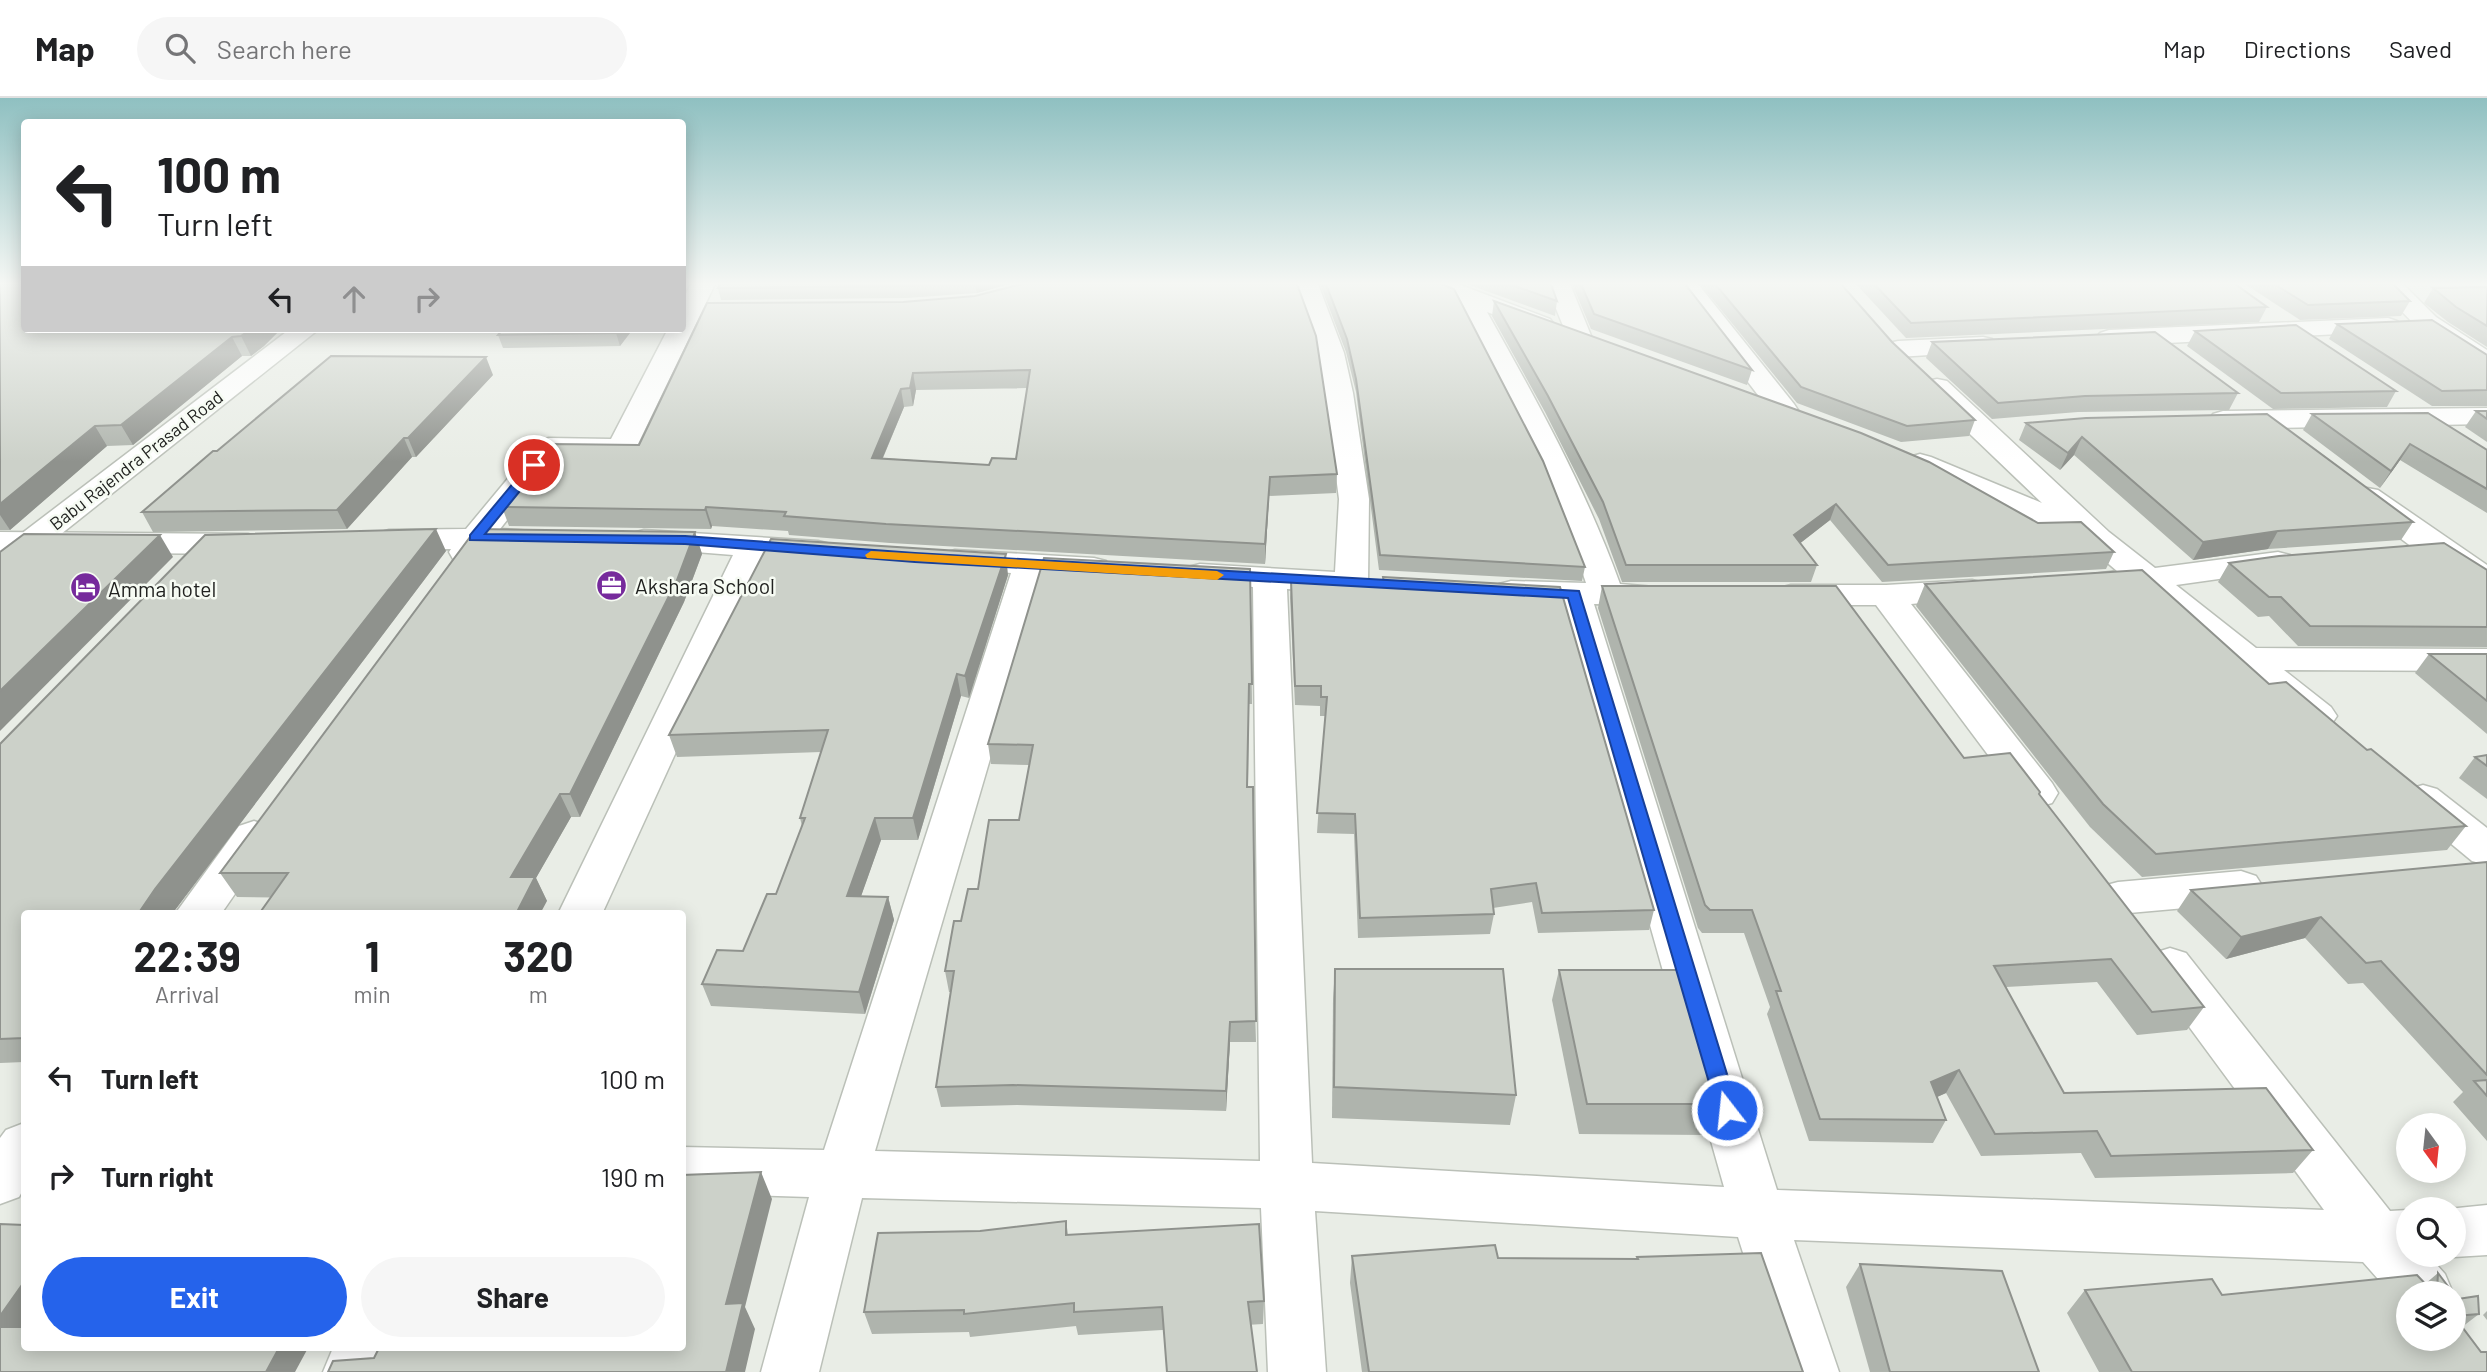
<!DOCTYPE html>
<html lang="en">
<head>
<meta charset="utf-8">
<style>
	:root { --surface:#fff; --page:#f6f6f6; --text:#202124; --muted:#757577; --line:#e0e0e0; --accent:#2563eb }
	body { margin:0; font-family:Barlow,sans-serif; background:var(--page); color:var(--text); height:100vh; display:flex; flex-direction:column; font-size:26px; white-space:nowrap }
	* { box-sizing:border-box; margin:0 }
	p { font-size:23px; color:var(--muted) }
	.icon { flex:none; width:38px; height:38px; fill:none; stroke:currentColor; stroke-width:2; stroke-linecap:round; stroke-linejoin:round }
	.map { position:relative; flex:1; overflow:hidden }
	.side { position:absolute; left:21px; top:812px; width:665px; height:441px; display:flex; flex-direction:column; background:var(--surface); border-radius:7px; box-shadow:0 4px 18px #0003 }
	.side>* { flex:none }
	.top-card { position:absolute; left:21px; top:21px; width:665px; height:214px; border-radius:7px; box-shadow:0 4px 18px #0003; background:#fff; color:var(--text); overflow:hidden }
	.needle { width:46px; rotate:165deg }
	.controls { position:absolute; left:2396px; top:1015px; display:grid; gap:14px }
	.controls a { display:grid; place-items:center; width:70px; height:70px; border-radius:50%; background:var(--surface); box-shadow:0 4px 18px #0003; font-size:35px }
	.pin { position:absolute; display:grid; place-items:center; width:60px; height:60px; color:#fff; margin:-30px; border:4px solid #fff; border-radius:50%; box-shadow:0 2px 7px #0007 }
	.me { position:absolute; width:77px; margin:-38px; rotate:344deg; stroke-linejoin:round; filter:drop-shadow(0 0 5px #0008) }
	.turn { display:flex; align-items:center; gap:24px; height:147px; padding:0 21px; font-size:32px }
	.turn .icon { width:91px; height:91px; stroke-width:2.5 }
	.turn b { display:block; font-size:49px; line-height:60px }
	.lanes { display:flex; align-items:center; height:66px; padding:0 21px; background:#0003; justify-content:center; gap:35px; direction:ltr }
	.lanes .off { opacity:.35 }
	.eta { display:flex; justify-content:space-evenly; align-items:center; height:119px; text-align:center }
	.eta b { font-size:42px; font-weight:700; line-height:49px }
	.action { display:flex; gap:14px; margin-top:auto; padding:14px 21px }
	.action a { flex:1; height:80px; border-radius:42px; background:var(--accent); color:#fff; font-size:28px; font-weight:700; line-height:80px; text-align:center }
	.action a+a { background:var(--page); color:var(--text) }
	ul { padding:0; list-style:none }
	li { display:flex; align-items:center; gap:21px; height:98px; padding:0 21px }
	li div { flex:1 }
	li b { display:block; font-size:26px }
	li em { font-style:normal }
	header { display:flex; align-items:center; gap:42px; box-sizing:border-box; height:98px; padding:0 35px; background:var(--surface); border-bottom:2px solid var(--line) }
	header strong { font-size:33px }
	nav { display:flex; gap:38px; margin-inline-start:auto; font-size:24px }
	.search { width:490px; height:63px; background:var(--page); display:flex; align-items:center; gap:18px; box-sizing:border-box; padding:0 24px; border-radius:38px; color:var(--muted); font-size:26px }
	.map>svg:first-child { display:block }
</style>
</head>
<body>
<header>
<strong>Map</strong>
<div class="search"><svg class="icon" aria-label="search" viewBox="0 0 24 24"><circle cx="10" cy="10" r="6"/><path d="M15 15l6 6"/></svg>Search here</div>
<nav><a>Map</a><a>Directions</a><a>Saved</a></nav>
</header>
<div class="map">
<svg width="2487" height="1274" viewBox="0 0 2487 1274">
	<rect width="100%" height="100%" fill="#e9ede6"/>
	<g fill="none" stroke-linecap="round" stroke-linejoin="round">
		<defs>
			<g id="minor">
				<path d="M691,186h24l-79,164 -5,6 -10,3 -64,-1 -57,73 32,2 5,7 -5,7 -47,3c-10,12 -16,15 -32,11l-4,-7 2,-3 -62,1 -11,-3 -5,-7 5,-7 11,-3 77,-1 73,-88 10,-3 62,1 57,-110h14v-28z"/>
				<path d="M1294,186h24l26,69 9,40 16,106 -1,84 -5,7 -14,3 -62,-4 25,574 412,24 -165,-584 -48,-2 -12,-3 -5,-7 5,-7 12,-3 75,2c-33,-101 -81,-190 -131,-283l-28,-11 -3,-5h34l92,35 4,5 -4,5 -9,3 -54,-20c50,89 98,175 133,272l46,4 5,7 -5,7 -12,3 -60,-1 183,586 547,20 -170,-231 -7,-13 7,-13 16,-5 16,5 204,258 18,-1v45h20l17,19 8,19h-45v20l-45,-51 -569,-22 45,132h-58l-43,-135 -423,-26 11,161h-58l-7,-164 -399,-10 -43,174h-58l48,-175 -127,-4v-46l142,3 187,-577 -68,-6 -4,-7 4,-7 12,-3 139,8 12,3 5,7 -5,7 -12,3 -50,-3 -169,576 385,10 -7,-574 -65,-6 -5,-7 5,-7 12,-3 135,8 4,-73 -14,-106 -7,-40z"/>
				<polygon points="1546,186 1570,186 1592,240 1588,245 1579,248 1570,245"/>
				<polygon points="1673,186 1698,186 1794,306 1798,312 1794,318 1784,320 1774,318"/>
				<polygon points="2375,186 2403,186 2436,219 2487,252 2487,272 2478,270 2418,230"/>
				<polygon points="2388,220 2397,223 2401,228 2397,233 2109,248 2100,245 2096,240 2100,235 2109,232"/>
				<polygon points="1983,239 1992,241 1996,247 1992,253 1898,259 1889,257 1885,251 1889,245 1898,243"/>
				<polygon points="1937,281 1947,283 2109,434 2155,470 2278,454 2290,457 2294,464 2290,471 2176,487 2256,550 2487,551 2487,573 2284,572 2331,609 2337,618 2331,627 2318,630 2305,627 2140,491 2098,494 2086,491 2081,484 2086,477 2117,473 2077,439 2063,437 1909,371 1905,365 1909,359 1920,356 1931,359 2042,405 1927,295 1923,289 1927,283"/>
				<polygon points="2487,310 2487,326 2223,331 2213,328 2209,322 2213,316 2223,313"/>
				<path d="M2367,390l11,2 109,75v25c-37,-9 -99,-62 -131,-86l-4,-7 4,-7z"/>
				<polygon points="644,432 818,443 830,446 834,453 830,460 818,463 765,459 602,816 558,816 733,457 633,449 628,442 633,435"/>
				<polygon points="0,434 248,436 259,439 264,446 259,453 248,456 0,454"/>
				<polygon points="1972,482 1984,485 1989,492 1984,499 1911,506 2052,685 2058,695 2052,705 2038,709 2024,705 1876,507 1791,507 1779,504 1774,497 1779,490 1791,487 1886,487"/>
				<polygon points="2423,687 2437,691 2487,730 2487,767 2472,763 2409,711 2403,701 2409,691"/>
				<polygon points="254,723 269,728 275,738 221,816 175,816 239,728"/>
				<polygon points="2241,773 2256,778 2263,789 2256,800 2241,805 2118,816 2103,812 2096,800 2103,788 2118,784"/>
				<polygon points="24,1025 24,1090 19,1099 0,1106 0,1040 6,1032"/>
				<polygon points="2487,1107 2487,1157 2454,1159 2448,1157 2454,1157 2454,1111 2448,1111"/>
				<polygon points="333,1250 394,1250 384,1274 323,1274"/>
			</g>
			<polygon id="tertiary" points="290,231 319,231 12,475 0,478 0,452"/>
		</defs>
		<use href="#minor" stroke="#bbc0b8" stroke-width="3"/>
		<use href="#tertiary" stroke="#bbc0b8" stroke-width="3"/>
		<use href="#minor" fill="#fff" fill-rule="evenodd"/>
		<use href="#tertiary" fill="#fff" fill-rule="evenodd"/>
	</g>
	<g fill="#afb4ad" fill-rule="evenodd">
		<polygon points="0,186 24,231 281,231 264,248 251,258 242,258 133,347 107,348 10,432 0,432"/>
		<polygon points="720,186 1009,186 977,195 906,200 721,202 718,190"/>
		<polygon points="1320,186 1441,186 1585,469 1582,483 1379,472 1356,294 1346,254"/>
		<polygon points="1467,186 1551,186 1557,203 1555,218"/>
		<polygon points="1572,186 1685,186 1752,272 1747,287 1591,231"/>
		<polygon points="1700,186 1841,186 1892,244 1975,322 1969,338 1901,344 1797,305"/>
		<polygon points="1856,186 2235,186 2267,209 2259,224 1906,240"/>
		<polygon points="2245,186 2393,186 2410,203 2401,218 2300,222"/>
		<polygon points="2487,189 2487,249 2448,224 2424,205 2433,190"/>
		<path d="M975,198l362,178 -1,19 -67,3 -4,68 -375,-21 -101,-8 -1,-4 -76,-5 -1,3 -202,-3 -7,-19 137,-62 264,-143zM1027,290l-11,71 -27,6 -106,-7 21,-51 9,-1 3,-16z"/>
		<polygon points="1494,203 2038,425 2114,454 2106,471 1882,484 1830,422 1800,445 1817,467 1811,484 1622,484 1599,421 1545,314 1492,218"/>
		<polygon points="2337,226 2487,257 2487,308 2432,308 2329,241"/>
		<polygon points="503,231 633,231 620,248 503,250 498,237"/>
		<polygon points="2195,233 2396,293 2387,309 2273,311 2187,248"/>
		<polygon points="1932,244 2238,295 2229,312 2078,314 1992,321 1926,260"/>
		<polygon points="493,277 416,359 412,359 347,431 153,434 142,414 217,353"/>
		<polygon points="2476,313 2487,313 2487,344 2465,329"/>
		<polygon points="2312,316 2487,352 2487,415 2400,362 2380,390 2303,332"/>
		<polygon points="2026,325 2413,424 2401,442 2268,451 2193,462 2074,357 2060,372 2019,342"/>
		<polygon points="695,434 702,456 684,504 580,719 571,719 536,780 547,803 237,799 220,775"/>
		<polygon points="446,453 172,816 24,816 24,964 0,965 0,646"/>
		<polygon points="2229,465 2487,472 2487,549 2298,548 2269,518 2258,519 2218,484"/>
		<polygon points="1250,471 1252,606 1249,606 1248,689 1256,944 1230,944 1226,1013 1017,1007 941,1009 936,989 951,894 949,894 945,873 961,823 978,791 1019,722 1029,667 991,666 988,646"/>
		<polygon points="1008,477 969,600 961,598 918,742 881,742 861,798 888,799 894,822 865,916 711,908 702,886 743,853 776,796 802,728 800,720 821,654 677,659 669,637"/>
		<polygon points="1383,479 1654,812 1649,832 1538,835 1532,804 1493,810 1494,816 1490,836 1358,840 1354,736 1317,735 1325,618 1320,618 1320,608 1295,607 1290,500 1291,482 1383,485"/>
		<polygon points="1925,486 2269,586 2367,652 2466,728 2447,752 2142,779 2090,729 1916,508"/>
		<polygon points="1602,488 1964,660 2040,694 2039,697 2204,909 2187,932 2137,937 2097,884 2006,889 2064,995 2313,1052 2293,1075 2095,1080 2081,1055 1981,1058 1946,995 1937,999 1946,1022 1933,1045 1809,1043 1767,916 1770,909 1744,835 1702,835 1698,830 1598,510"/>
		<polygon points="2429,556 2487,556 2487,636 2415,575"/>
		<polygon points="2487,657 2487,701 2459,680 2475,659"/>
		<polygon points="2487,764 2487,1043 2453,1004 2463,994 2363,885 2348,886 2305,840 2226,861 2177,813 2191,792"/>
		<polygon points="1335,871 1516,997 1510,1027 1332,1020 1333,901"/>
		<polygon points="1559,872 1718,1006 1706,1037 1579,1036 1552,902"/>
		<polygon points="1066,1123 1068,1136 1264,1203 1263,1226 1078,1237 1076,1228 970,1239 969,1234 872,1236 864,1214 980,1133"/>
		<polygon points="1352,1158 1637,1161 1637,1159 1803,1274 1362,1274 1350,1185"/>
		<polygon points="1860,1166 2039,1274 1870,1274 1846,1189"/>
		<polygon points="2438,1175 2458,1201 2479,1216 2462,1229 2481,1254 2487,1274 2099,1274 2067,1215 2085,1192 2222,1197 2425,1186"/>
		<polygon points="2487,1213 2487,1222 2483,1217"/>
	</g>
	<g fill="#8f928d">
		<polygon points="975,186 1009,186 977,195"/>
		<polygon points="251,231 281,231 264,248 251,258 241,238"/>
		<polygon points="619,231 633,231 620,248 616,235"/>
		<polygon points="232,239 242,258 133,347 121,327"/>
		<polygon points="486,259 493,277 416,359 408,340"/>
		<polygon points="913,275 916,292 913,308 910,290"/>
		<polygon points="901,291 904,309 875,378 872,360"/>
		<polygon points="95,328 107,348 10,432 0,417 0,406"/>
		<polygon points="2082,339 2074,357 2060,372 2068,355"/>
		<polygon points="404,340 412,359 347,431 337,412"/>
		<polygon points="2410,346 2400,362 2380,390 2391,373"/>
		<polygon points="1270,379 1269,398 1265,466 1265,446"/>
		<polygon points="1836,406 1830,422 1789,454 1794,437"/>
		<polygon points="706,409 712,428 711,431 705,412"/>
		<polygon points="436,431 446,453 172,816 138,816 155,791"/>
		<polygon points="2278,433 2268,451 2193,462 2203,444"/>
		<polygon points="695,434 702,456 684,504 580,719 570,696"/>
		<polygon points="160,437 173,459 0,633 0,593"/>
		<polygon points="1006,456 1008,477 969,600 965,578"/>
		<polygon points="957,576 961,598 918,742 913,720"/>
		<polygon points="560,696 571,719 536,780 547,803 540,816 516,816 511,779"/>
		<polygon points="875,720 881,742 853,821 847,798"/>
		<polygon points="888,799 894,822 865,916 859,894"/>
		<polygon points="2321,819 2305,840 2226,861 2241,839"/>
		<polygon points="1230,924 1230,944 1226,1013 1226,993"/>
		<polygon points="1959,972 1946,995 1919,1007 1931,984"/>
		<polygon points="761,1074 772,1101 745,1209 755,1231 745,1274 726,1274 726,1206"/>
		<polygon points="24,1184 24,1237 0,1236 0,1218"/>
		<polygon points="279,1250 308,1250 295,1274 266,1274"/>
	</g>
	<g fill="#ccd1c9" stroke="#8f928d" stroke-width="2" fill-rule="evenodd">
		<polygon points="0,186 24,186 24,231 251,231 241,238 232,239 121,327 95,328 0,406"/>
		<polygon points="720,186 932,186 904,188 718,190"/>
		<path d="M1022,186h275l19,52 21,138 -67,3 -5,67 -379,-20 -102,-8 2,-4 -80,-5 -1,3 -203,-3 51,-63 86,1 68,-142 196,-1 72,-6zM1030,272l-14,89 -24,-1 -3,7 -117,-7 29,-69 9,-1 3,-15z"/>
		<polygon points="1326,186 1441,186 1454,191 1543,363 1585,469 1380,457 1356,281 1347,241"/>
		<polygon points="1509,186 1551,186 1557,203"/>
		<polygon points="1581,186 1685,186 1752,272 1594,216"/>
		<polygon points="1715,186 1841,186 1892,244 1975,322 1907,328 1801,289"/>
		<polygon points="1874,186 2235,186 2267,209 1911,225"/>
		<polygon points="2274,186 2393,186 2410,203 2308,207"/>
		<polygon points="2487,189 2487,228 2456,209 2433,190"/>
		<polygon points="1494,203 1861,335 1929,364 2038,425 2081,424 2114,454 1888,467 1836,406 1794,437 1817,467 1626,467 1603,404 1548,298"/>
		<polygon points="2432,222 2487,257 2487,292 2442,293 2337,226"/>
		<polygon points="2296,227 2396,293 2281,295 2195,233"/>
		<polygon points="503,231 619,231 616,235 498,237"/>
		<polygon points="2155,234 2238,295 2085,298 1998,305 1932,244"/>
		<polygon points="331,258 486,259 408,340 404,340 337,412 142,414 213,353 217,353"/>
		<polygon points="2476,313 2487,313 2487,321"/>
		<polygon points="2428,315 2487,352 2487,391 2410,346 2391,373 2312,316"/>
		<polygon points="2267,316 2413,424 2278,433 2203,444 2082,339 2068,355 2026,325 2086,320"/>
		<polygon points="436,431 155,791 138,816 24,816 24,940 0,941 0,646 205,437"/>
		<polygon points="476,431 695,434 677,482 570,696 560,696 511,779 535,779 516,816 259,816 288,775 220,775"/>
		<polygon points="24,436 160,437 0,593 0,454"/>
		<polygon points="771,441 1006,456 965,578 957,576 913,720 875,720 847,798 888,799 859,894 702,886 717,852 743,853 767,796 776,796 805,720 800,720 828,632 669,637"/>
		<polygon points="2444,445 2487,472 2487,529 2310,528 2281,499 2269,499 2229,465 2279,458"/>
		<polygon points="1044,460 1250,471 1252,586 1249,586 1247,689 1253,689 1256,923 1230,924 1226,993 1013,987 936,989 954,873 945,873 954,823 961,823 968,791 978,791 989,722 1019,722 1033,647 988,646"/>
		<polygon points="2142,472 2269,586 2286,584 2367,652 2371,651 2466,728 2156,756 2103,706 1925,486"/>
		<polygon points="1383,479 1560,489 1654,812 1542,815 1536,785 1491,791 1494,816 1360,820 1355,716 1317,715 1327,599 1321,599 1321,588 1295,588 1291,482 1384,485"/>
		<polygon points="1602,488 1836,488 1964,660 2010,655 2040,694 2039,696 2204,909 2152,914 2111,861 1994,868 2064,995 2266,990 2313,1052 2111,1058 2097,1033 1995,1036 1959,972 1931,984 1946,1022 1820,1021 1776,893 1781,893 1752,812 1710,812 1705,807"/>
		<polygon points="2429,556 2487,556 2487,603"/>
		<polygon points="2487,657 2487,668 2475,659"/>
		<polygon points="2487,764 2487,977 2381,863 2366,865 2321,819 2241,839 2191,792"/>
		<polygon points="1335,871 1503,871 1516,997 1334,989"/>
		<polygon points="1559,872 1679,872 1718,1006 1587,1006"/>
		<polygon points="2487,982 2487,998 2474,983"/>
		<polygon points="761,1074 726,1206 743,1205 726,1274 328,1274 333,1263 374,1260 379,1250 682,1250 682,1077"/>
		<polygon points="1066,1123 1066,1137 1259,1126 1264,1203 1248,1204 1257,1274 1167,1274 1162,1209 1074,1214 1074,1205 964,1216 964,1212 864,1214 878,1135 980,1133"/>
		<polygon points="0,1126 24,1127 24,1184 0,1218"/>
		<polygon points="1495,1147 1498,1160 1638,1161 1637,1159 1761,1155 1803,1274 1369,1274 1352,1158"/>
		<polygon points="1860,1166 2002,1173 2039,1274 1890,1274"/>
		<polygon points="2438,1175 2453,1195 2408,1195 2408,1241 2454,1241 2454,1196 2458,1201 2478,1198 2479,1216 2454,1218 2481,1254 2487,1254 2487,1274 2132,1274 2085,1192 2212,1181 2222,1197 2417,1177 2434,1195 2437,1192"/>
		<polygon points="0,1229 24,1229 24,1250 279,1250 266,1274 0,1274"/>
	</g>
	<linearGradient id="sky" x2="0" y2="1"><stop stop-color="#8fc0c1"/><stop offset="0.51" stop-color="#f5f7f4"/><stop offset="1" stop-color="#f5f7f4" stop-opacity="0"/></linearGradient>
	<rect width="2487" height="364" fill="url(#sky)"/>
	<polygon fill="#2563eb" stroke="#184099" stroke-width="2" points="534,363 541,367 485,436 685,438 915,455 1579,493 1738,1012 1734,1019 1727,1021 1720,1019 1717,1012 1568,500 915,464 685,446 470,442 470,437 530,365"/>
	<polygon fill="#f59e0b" points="871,453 1217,473 1224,477 1217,482 867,460 865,457"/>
	<defs>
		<symbol id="office-disc" viewBox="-11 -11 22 22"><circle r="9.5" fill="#762a9c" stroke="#f6fbf3"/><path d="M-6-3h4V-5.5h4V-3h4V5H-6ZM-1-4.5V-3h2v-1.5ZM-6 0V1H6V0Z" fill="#fff"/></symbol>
		<symbol id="hotel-disc" viewBox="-11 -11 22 22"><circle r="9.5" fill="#762a9c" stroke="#f6fbf3"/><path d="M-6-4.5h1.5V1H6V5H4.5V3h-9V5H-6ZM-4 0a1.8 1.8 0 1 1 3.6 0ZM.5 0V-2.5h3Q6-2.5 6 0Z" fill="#fff"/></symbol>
	</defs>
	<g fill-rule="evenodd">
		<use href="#office-disc" x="594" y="470" width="35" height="35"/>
		<use href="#hotel-disc" x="68" y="472" width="35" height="35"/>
	</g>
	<g text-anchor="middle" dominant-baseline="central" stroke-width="5" stroke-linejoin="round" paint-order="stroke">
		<g font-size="18" fill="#212220" stroke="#f6fbf3">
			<text transform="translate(136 362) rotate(-38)">Babu Rajendra Prasad Road</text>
		</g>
		<g font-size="21" fill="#212220" stroke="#f6fbf3" text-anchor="start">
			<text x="635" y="487">Akshara School</text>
			<text x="108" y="490">Amma hotel</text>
		</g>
	</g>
</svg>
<div class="controls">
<a><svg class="needle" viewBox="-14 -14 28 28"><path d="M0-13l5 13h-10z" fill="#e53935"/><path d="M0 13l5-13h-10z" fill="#757577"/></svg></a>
<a><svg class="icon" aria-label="search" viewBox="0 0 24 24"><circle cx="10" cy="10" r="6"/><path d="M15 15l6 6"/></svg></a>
<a><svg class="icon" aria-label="layers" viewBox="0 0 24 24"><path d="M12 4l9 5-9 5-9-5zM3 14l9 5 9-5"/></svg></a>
</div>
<div class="pin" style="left:534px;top:367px;background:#d93025"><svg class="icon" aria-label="arrive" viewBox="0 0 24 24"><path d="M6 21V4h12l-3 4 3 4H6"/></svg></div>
<svg class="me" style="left:1727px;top:1012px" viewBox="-20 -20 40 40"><circle r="17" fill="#2563eb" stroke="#fff" stroke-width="3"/><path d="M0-11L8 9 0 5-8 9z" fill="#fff"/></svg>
<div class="top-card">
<div class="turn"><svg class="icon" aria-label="left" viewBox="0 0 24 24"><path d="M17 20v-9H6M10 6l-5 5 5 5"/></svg><div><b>100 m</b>Turn left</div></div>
<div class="lanes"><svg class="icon" aria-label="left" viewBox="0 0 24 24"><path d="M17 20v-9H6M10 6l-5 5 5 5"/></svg><svg class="icon off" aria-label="ahead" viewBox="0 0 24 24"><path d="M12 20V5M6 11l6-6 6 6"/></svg><svg class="icon off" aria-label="right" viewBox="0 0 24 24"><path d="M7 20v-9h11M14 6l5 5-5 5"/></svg></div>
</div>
<section class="side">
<div class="eta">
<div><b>22:39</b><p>Arrival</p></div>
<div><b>1</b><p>min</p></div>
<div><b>320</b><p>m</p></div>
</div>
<ul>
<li><svg class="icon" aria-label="left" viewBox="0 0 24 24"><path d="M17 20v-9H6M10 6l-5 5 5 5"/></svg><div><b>Turn left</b></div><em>100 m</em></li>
<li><svg class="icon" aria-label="right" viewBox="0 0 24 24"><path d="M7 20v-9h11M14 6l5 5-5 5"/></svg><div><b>Turn right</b></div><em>190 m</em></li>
</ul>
<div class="action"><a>Exit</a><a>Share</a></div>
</section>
</div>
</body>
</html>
